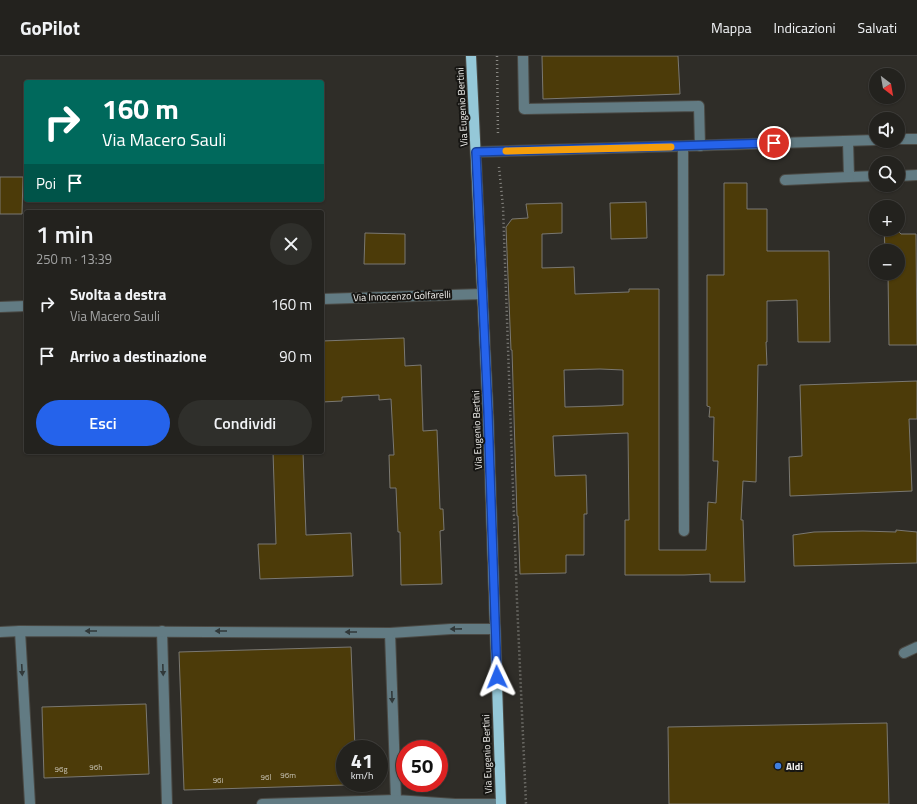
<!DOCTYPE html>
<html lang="it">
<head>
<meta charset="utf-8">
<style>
	:root { --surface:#23221e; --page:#2f2f2b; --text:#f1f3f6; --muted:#a3a4a4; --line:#403f3c; --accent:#2563eb }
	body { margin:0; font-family:"Titillium Web",sans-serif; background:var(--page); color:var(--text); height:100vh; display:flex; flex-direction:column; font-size:15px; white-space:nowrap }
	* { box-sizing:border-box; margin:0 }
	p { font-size:13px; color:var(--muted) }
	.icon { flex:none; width:22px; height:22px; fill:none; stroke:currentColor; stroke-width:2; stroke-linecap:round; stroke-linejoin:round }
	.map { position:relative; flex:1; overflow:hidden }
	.side { position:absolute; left:24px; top:154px; width:300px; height:244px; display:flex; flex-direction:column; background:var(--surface); border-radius:4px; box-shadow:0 1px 3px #0004,0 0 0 1px var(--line) }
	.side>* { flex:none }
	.guide { position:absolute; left:24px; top:24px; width:300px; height:122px; border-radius:4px; box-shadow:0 1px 3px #0004,0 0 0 1px var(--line); background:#00695c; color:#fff; overflow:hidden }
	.needle { width:26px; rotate:149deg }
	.tools { position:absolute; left:869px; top:12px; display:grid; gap:8px }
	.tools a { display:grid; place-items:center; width:36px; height:36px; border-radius:50%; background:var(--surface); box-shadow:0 1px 3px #0004,0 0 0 1px var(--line); font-size:20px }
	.speed { position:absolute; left:336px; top:684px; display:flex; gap:8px; font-size:20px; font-weight:700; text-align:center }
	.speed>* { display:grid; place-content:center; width:52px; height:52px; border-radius:50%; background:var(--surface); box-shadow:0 1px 3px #0004,0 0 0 1px var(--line); line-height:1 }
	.speed small { font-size:10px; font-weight:400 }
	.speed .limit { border:6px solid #d22; background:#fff; color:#111 }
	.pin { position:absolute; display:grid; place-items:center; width:34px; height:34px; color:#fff; margin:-17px; border:2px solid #fff; border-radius:50%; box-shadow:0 1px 4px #0007 }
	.me { position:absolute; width:44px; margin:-22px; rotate:358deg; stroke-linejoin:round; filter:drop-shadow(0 0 3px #0008) }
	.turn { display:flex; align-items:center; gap:14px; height:84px; padding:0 12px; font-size:18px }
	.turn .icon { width:52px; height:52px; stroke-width:2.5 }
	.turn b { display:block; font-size:28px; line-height:34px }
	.then { display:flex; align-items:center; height:38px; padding:0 12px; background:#0003; gap:8px; font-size:15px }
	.round { display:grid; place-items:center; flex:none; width:42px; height:42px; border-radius:21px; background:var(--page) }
	.headline { display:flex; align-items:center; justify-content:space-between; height:68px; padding:0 12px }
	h1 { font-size:24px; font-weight:600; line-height:30px }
	.primary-button { display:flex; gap:8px; margin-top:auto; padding:8px 12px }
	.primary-button a { flex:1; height:46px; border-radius:24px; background:var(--accent); color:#fff; font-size:16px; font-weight:600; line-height:46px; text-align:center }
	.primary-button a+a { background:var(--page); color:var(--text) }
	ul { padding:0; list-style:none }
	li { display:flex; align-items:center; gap:12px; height:52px; padding:0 12px }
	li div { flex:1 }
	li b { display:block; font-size:15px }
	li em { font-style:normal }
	header { display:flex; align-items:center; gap:24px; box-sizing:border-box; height:56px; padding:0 20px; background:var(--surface); border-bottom:1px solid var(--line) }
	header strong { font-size:19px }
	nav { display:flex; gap:22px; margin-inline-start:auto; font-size:14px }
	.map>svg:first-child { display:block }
</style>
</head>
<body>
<header>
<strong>GoPilot</strong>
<nav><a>Mappa</a><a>Indicazioni</a><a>Salvati</a></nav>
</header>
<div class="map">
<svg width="917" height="748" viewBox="0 0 917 748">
	<rect width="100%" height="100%" fill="#2f2d28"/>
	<g fill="#4c3b09" stroke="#7a7872" fill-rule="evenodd">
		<polygon points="542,0 678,0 680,38 543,43"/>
		<polygon points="0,121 23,121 22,158 0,158"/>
		<path d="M724,127h23v26h20v42h62l1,91h-32l-1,-42 -30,1v41h-1l1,23h-9l-2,117 -13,-1 -2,39h2l2,62h-35v-8l-26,1h-59v-55h4l-1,-87 -75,3 2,40 31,-1 1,39h-3v41h-18v18l-46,1 -2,-58h-1l-5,-166h-1l-5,-123 6,-8 16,-1 -2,-14 36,-1v30l-20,1v34l32,-1 1,27 54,-2v-3h30v261h47l2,-48 8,1 2,-42h-5l1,-44h-5l1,-10 -3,-1v-131h17zM600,313l23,1v35l-21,1 -37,1 -1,-37z"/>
		<polygon points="646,146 647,182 611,183 610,147"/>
		<polygon points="884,173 896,173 901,178 916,178 917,289 889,289 888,217 898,217 898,195 888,195 888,193 885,193"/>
		<polygon points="365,177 405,178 405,208 364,208"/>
		<polygon points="404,282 405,310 421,309 423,375 437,374 440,453 443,453 444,474 440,475 442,528 401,529 400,476 398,476 396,432 390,432 389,399 394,399 391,343 379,344 379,339 342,341 342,345 322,346 322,285"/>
		<polygon points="917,325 917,363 909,363 912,435 790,440 789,401 802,400 800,329"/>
		<polygon points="273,396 303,396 306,479 351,477 353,520 260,523 258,488 276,488"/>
		<polygon points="896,474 917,476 917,507 794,510 793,479 814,476 863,475 896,476"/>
		<polygon points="351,591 355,693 345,693 345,729 184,734 179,596"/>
		<polygon points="146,648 149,718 44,722 42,651"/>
		<polygon points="887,667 889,748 669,748 668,671"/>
	</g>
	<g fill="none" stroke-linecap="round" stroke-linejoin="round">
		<defs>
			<g id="minor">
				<polyline points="523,0 524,53 699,50 700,90"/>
				<polyline points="898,83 917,83"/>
				<polyline points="848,85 849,121 876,120"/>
				<polyline points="683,90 684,475"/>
				<polyline points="476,96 683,90 876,84"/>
				<polyline points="898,120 917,119"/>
				<polyline points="785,124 849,121"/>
				<polyline points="322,243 482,238"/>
				<polyline points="0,251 26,250"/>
				<polyline points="495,573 451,573 390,577 396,744 455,748 501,748"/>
				<polyline points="20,575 30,748"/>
				<polyline points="162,575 167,748"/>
				<polyline points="0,576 20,575 390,577"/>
				<polyline points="904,597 917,591"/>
				<polyline points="262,748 396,744"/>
			</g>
			<polyline id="major" points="471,0 488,356 501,748"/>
		</defs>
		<use href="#minor" stroke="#4a4944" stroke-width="12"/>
		<use href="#major" stroke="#4a4944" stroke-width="12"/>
		<g stroke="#888782" stroke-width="2.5" stroke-dasharray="1 3" stroke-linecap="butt">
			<polyline points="497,0 498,80"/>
			<polyline points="499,111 503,151 517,545 526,748"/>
		</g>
		<use href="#minor" stroke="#627b83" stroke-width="10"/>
		<use href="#major" stroke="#95c8d8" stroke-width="10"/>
	</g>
	<defs><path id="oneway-solid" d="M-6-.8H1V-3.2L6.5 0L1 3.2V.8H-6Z"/></defs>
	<g fill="#31393a">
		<use href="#oneway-solid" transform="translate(456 573) rotate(179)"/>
		<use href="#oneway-solid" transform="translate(91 575) rotate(-180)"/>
		<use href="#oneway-solid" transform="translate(221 575) rotate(-180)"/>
		<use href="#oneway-solid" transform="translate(351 576) rotate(-180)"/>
		<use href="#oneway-solid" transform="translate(22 614) rotate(87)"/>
		<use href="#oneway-solid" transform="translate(163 614) rotate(88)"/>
		<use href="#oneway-solid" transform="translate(392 641) rotate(88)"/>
	</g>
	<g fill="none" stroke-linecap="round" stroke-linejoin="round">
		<defs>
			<polyline id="route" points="497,621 488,356 476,96 774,87"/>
		</defs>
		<use href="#route" stroke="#184099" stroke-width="10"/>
		<use href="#route" stroke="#2563eb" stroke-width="7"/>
		<polyline stroke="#f59e0b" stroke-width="7" points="506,95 671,91"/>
	</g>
	<circle fill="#3f7fe0" stroke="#171613" stroke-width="1.5" cx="778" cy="710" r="4"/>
	<g text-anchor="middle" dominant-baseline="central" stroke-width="4" stroke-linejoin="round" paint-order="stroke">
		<g font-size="8" fill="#c9c4b6">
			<text x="96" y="711">96h</text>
			<text x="61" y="713">96g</text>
			<text x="288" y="719">96m</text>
			<text x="266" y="721">96l</text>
			<text x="218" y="724">96i</text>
		</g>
		<g font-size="10" fill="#f3f2ef" stroke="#171613">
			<text transform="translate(462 51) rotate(-93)">Via Eugenio Bertini</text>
			<text transform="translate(402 240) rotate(-2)">Via Innocenzo Golfarelli</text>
			<text transform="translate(477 374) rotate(-92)">Via Eugenio Bertini</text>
			<text transform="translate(487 698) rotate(-92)">Via Eugenio Bertini</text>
		</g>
		<g font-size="10" font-weight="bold" fill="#f3f2ef" stroke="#171613" text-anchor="start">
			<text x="786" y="710">Aldi</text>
		</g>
	</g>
</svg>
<div class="tools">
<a><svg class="needle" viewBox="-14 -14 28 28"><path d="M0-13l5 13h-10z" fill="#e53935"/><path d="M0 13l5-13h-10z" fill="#a3a4a4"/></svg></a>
<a><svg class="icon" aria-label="sound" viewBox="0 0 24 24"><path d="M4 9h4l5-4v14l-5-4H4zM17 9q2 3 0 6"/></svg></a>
<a><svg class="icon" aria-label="search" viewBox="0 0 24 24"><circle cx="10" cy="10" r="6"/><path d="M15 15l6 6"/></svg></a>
<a>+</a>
<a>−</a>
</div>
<div class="speed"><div>41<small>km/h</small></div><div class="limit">50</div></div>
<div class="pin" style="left:774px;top:87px;background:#d93025"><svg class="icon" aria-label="arrive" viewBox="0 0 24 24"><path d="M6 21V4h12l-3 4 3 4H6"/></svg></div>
<svg class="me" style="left:497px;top:621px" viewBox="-20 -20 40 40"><path d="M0-17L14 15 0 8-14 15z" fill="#2563eb" stroke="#fff" stroke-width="4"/></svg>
<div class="guide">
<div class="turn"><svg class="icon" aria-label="right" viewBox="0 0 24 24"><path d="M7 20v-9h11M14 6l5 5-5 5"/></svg><div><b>160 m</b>Via Macero Sauli</div></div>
<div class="then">Poi<svg class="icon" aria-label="arrive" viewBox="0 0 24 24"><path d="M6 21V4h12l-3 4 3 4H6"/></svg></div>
</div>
<section class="side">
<div class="headline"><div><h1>1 min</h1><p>250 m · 13:39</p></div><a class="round"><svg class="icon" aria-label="close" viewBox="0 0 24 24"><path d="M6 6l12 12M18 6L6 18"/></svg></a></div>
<ul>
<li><svg class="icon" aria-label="right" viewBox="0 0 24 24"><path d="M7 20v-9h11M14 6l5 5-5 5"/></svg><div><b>Svolta a destra</b><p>Via Macero Sauli</p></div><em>160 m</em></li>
<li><svg class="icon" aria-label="arrive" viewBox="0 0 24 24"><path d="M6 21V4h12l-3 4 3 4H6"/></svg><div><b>Arrivo a destinazione</b></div><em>90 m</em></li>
</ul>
<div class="primary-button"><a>Esci</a><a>Condividi</a></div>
</section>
</div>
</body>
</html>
